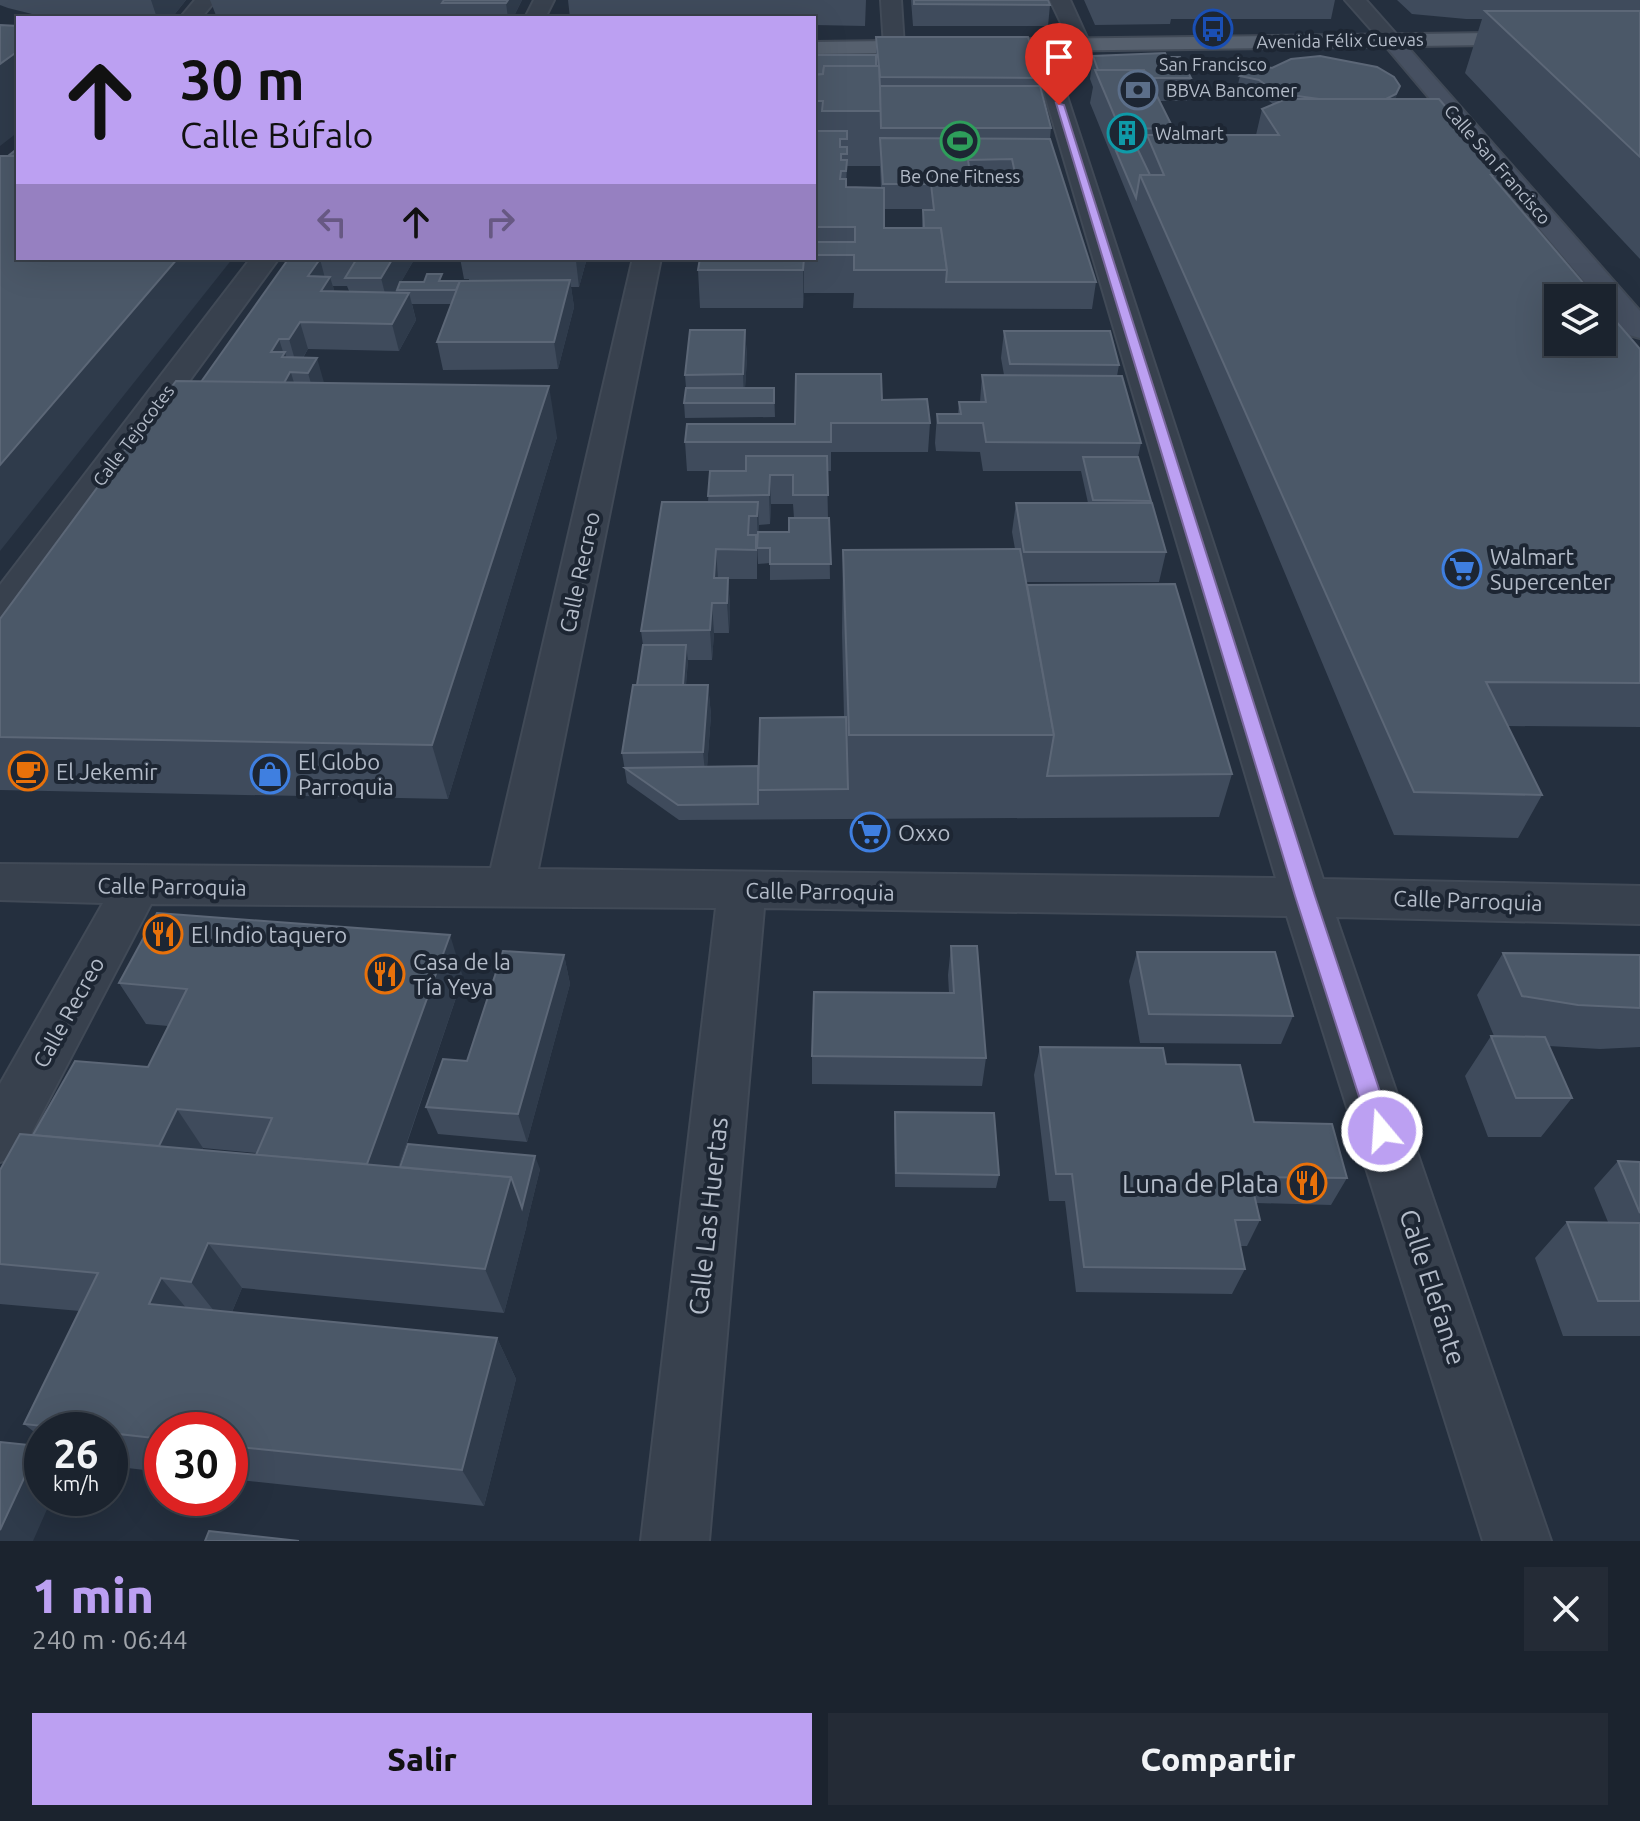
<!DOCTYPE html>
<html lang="es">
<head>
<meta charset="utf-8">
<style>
	:root { --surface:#1b232e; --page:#242b36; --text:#f1f3f6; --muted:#a0a4aa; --line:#39404a; --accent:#bca0f2 }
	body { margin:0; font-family:Ubuntu,sans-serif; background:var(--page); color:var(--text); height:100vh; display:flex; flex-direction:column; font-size:30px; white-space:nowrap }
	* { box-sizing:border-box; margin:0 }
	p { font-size:26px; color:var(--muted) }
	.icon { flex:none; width:44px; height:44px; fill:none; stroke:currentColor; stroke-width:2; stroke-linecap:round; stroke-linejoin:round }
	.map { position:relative; height:1541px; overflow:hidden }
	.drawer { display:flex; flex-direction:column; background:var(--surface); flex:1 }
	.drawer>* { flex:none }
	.hud { position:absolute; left:16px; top:16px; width:800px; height:244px; border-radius:0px; box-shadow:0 8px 32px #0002,0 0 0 2px var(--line); background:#bca0f2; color:#111; overflow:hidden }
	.controls { position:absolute; left:1544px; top:284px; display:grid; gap:16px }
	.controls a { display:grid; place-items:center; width:72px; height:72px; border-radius:0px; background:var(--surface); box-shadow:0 8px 32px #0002,0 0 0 2px var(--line); font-size:40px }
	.speed { position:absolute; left:24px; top:1412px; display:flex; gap:16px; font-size:40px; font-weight:700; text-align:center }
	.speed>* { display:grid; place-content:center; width:104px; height:104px; border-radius:50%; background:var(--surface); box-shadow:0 8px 32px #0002,0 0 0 2px var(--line); line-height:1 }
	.speed small { font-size:20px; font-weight:400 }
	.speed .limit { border:12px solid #d22; background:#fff; color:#111 }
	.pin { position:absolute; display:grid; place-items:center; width:68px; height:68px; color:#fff; margin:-82px -34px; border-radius:50% 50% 50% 0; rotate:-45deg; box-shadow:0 0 8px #0007 }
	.pin .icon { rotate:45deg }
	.me { position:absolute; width:88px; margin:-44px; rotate:342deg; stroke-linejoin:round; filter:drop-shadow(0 0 6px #0008) }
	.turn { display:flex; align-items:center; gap:28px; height:168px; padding:0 32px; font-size:36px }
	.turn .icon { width:104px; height:104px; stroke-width:2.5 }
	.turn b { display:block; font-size:56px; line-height:68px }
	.lanes { display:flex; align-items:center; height:76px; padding:0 32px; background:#0003; justify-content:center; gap:40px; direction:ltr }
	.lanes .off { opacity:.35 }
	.round { display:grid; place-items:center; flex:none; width:84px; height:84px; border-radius:0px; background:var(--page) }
	.summary { display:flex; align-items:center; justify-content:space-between; height:136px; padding:0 32px }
	h1 { font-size:48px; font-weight:800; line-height:60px; color:var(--accent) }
	.cta { display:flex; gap:16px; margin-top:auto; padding:16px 32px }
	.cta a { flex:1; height:92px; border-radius:0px; background:var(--accent); color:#111; font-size:32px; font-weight:800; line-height:92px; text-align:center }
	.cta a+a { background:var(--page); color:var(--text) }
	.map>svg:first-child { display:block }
</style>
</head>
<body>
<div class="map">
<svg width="1640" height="1541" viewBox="0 0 1640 1541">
	<rect width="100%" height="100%" fill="#242f3e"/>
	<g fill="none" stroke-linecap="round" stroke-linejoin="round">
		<defs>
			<g id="street">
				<polygon points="195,0 216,0 201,18 180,18"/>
				<polygon points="534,0 554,0 545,18 525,18"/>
				<polygon points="881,0 901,0 904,47 901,51 894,53 884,47"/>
				<polygon points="1050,0 1070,0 1090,44 1087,48 1073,48"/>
				<polygon points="1345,0 1366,0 1397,35 1400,39 1397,43 1383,43"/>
				<polygon points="1040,38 1050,44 1323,879 1640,886 1640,924 1336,917 1551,1541 1483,1541 1287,916 764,908 709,1541 641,1541 716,908 151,904 20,1155 0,1162 0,1084 103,903 0,900 0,864 491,868 633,258 661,258 538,869 1276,878 1030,44"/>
				<polygon points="251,258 279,258 14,621 0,624 0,585"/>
			</g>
			<polygon id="secondary" points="1390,33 1397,35 1640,311 1640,338 1629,335 1602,303 1602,298 1598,298 1383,43 1380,39 1383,35"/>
			<polygon id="primary" points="1640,31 1640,43 814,54 814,42"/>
		</defs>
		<use href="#street" stroke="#414a57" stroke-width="4"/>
		<use href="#secondary" stroke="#414a57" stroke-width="4"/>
		<use href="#primary" stroke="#414a57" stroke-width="4"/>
		<use href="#street" fill="#38414e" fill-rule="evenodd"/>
		<use href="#secondary" fill="#465061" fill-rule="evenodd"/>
		<use href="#primary" fill="#56606e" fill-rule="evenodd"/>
	</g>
	<g fill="#3f4b5c" fill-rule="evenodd">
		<polygon points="0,0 186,0 174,15 163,18 58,18 40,16 8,8 0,5"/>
		<polygon points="210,0 522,0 513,18 217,18"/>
		<polygon points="568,0 866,0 865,26 814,25 814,18 570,18"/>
		<polygon points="911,0 1048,0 1050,5 1048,26 913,26"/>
		<polygon points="1084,0 1335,0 1331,19 1171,19 1170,24 1095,25"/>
		<polygon points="1397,0 1640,0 1640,259 1465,73 1482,19 1466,19 1412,14"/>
		<path d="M876,37l164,41v8l11,42 -1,11 46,143 -4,27 -239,-1 1,-15h-50l-1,15h-103l-2,-38 2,-12h114v-203h62zM880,165l1,23 -35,-1 1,-21h33zM884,209h46l-7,1 -1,18h-38z"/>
		<polygon points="1093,56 1167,57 1191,78 1187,101 1159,101 1173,128 1171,135 1256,135 1262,109 1273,104 1257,92 1237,88 1240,76 1396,99 1505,175 1501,186 1640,349 1640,727 1508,726 1542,795 1518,838 1394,835 1134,211 1090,103 1093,87 1090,79"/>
		<path d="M289,258h126l-14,24 68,-1v-2h-5l-4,-21h127l-8,29h-8l3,20 -16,62 -115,1 -6,-28 14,-38h-39l4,16 -17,31 -91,-2 -5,9 21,25 233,54 -109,362 -448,-9v-171l201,-237zM333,286h14l2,5h-15z"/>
		<polygon points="745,330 747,358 745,388 774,388 775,417 685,418 684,403 686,388 685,375"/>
		<path d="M1004,331l115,34 -2,11 24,67 -3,14 13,44 -1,2 16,49 -7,30h-133l1,3 205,189 -13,43 -540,3 -52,-37 -5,-30 15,-68 6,-40 -2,-14 67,-129 2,-31h-23l-2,-29 110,-18 87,-24 48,23 -2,29h-97v19h-4l1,47h1l1,61 -60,1v-17l-12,1 -1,-18v33h-29l2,29 -1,25h-15l-2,27h-24l-2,25h22l3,30 -4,52 51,-1 86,-49 -2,-84 1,-83 172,-1 -3,-17 4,-29h72l-7,-32h-98l-3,-19 -44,-1 -1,-8 2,-29h21l1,-12h21l2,-27h22l-3,-17zM771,504h22l1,14 -5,14h-30v-7l11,-1z"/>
		<polygon points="951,946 986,1058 982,1086 812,1084 812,1056 949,993 948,975"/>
		<polygon points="1137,952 1293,1016 1281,1044 1140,1043 1129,981"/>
		<polygon points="1503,953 1640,955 1640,1047 1600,1049 1549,1046 1572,1098 1541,1137 1488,1137 1465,1076 1491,1036 1494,1036 1477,995"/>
		<polygon points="564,955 570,984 527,1142 438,1134 426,1107"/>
		<path d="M463,977l-64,190 141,2 -13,53v2l-23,89 -262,-25 -10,24 265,26 19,41 -32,127 -254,-27v-49h-68v42l-52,-6v-36h-68v8l-18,-14 56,-113 -80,-7v-134l33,-35 115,-68 20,-41 -22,-2 -27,-41zM203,1148l54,5 -1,2 -54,-5z"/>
		<polygon points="1040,1047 1166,1064 1254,1122 1347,1178 1331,1205 1256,1203 1260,1220 1247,1246 1240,1246 1245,1269 1232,1294 1076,1292 1065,1201 1049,1201 1034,1075"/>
		<polygon points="895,1112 999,1175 996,1188 895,1187 894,1126"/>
		<polygon points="1618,1161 1640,1162 1640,1336 1563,1336 1535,1258 1567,1222 1608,1222 1594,1188"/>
	</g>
	<g fill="#2f3b4b">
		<polygon points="151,0 186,0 174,15 163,18 157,18"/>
		<polygon points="508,0 522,0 513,18 508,18 506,3"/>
		<polygon points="18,51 18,132 0,146 0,64"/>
		<polygon points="1400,86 1393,106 1348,116"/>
		<polygon points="178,258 233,258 0,551 0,465"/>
		<polygon points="393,258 415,258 388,305 381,278"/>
		<polygon points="576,258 587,258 579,287 576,261"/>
		<polygon points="804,258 804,293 803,308 803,270"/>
		<polygon points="320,259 326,282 330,277 338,303 322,294 308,276"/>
		<polygon points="570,280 574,307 558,369 554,342"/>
		<polygon points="409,293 416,320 399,351 392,324"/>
		<polygon points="300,322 308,349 297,367 289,339"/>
		<polygon points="745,330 747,358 744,403 743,374"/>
		<polygon points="279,339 284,355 285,352 299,400 280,433 271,352"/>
		<polygon points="317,358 325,386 316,401 308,373"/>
		<polygon points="549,386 557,437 448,799 432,745"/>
		<polygon points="770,475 771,504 770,524 769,495"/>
		<polygon points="758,502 759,531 758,546 757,516"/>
		<polygon points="716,549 718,579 714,578"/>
		<polygon points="728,578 730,608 729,633 727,603"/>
		<polygon points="712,603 714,633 712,660 710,630"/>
		<polygon points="686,645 688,660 683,714 681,699"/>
		<polygon points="708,685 711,715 706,782 703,752"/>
		<polygon points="450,935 463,977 383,1212 364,1174"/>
		<polygon points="564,955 570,984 527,1142 518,1114"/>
		<polygon points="177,1109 203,1148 183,1194 155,1155"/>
		<polygon points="535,1156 540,1169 527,1222 527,1224 504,1313 485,1269 511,1177"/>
		<polygon points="208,1243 242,1288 226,1326 191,1282"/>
		<polygon points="161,1278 198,1322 149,1304"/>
		<polygon points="497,1338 516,1379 484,1506 462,1470"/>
		<polygon points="39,1446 42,1449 42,1498 52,1498 33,1541 0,1541 0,1530"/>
	</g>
	<g fill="#4b5868" stroke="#5c6777" stroke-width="2" fill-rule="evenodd">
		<polygon points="444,0 508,0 506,3 442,3"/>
		<polygon points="914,0 1048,0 1050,5 914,4"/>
		<polygon points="1485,11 1640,11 1640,157"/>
		<polygon points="0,25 18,26 18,51 0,64"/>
		<polygon points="876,37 1028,37 1040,78 880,77"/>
		<polygon points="1165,53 1167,57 1180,57 1191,78 1148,78 1144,70 1098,70 1093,56"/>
		<polygon points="814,55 876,55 876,66 824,66 823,74 814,75"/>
		<polygon points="1320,56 1377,67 1394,77 1400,86 1396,94 1386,99 1319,99 1276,93 1259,80 1240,76 1257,65 1272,68 1291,59"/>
		<polygon points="824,66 879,66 881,111 822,111 823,101 814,101 814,75 823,74"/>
		<polygon points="1095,70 1144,70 1173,128 1120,129"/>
		<polygon points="880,86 1040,86 1051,128 881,128"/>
		<polygon points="1286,99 1439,99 1505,175 1491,175 1596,298 1558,298 1558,342 1602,342 1602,305 1640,349 1640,683 1486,682 1542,795 1414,792 1140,175 1164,175 1147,135 1279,135 1262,109"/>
		<polygon points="814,131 847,131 847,139 840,139 840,147 847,147 847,154 841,154 841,160 847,160 846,171 841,171 840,179 846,179 846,187 884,188 884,228 941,228 947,270 854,270 854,255 814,255 814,242 855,242 855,227 814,227"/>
		<path d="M880,138l170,1 46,143h-150l1,-12 -6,-42h-17l-1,-18h11l-3,-26h-48zM1012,159l3,14h-45l-2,-13z"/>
		<polygon points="18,148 18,156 8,156"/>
		<polygon points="1138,150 1150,175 1140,175 1136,198 1116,151"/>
		<polygon points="0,156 18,156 18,258 178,258 0,465"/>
		<polygon points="289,258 393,258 381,278 345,278 356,260 320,259 308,276 330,277 321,291 409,293 392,324 300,322 289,339 279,339 271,352 285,352 282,357 317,358 308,373 290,372 284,383 201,382"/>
		<polygon points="466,258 576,258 576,261 465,261"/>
		<polygon points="700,258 804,258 803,270 698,270"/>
		<polygon points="427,274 442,274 439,281 460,281 456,290 397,290 400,282 424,282"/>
		<polygon points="570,280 554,342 437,342 460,281"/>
		<polygon points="690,330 745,330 743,374 685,375"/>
		<polygon points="1004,331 1110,331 1119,365 1010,364"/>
		<polygon points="796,374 881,374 882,400 927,399 930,423 831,423 831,442 685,442 687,424 795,424"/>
		<polygon points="982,375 1122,376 1141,443 986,442 983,423 938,423 937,414 961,414 959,402 986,402"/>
		<polygon points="176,381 549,386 432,745 0,737 0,619"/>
		<polygon points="686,388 774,388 774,403 684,403"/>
		<polygon points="746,456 827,456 828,495 793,495 793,475 770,475 769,495 708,496 710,471 746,471"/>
		<polygon points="1083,457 1138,457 1151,501 1093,500"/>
		<polygon points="662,502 758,502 757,516 749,516 748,535 756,535 756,550 716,549 714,578 728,578 727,603 712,603 710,630 641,631"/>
		<polygon points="1016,503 1152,503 1166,552 1024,552"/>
		<polygon points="789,518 829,518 831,564 770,564 770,548 757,548 758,532 789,532"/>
		<polygon points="1020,549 1054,735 849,735 843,550"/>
		<polygon points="1175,584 1232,774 1047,776 1054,735 1027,585"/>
		<polygon points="643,645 686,645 683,685 637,685"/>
		<polygon points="633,685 708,685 703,752 622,753"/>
		<polygon points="846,717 848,789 758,790 760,718"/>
		<polygon points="758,766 758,804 678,805 625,768"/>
		<polygon points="157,913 450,935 367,1164 256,1155 272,1118 177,1109 159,1146 33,1135 75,1061 148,1067 187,989 119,983"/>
		<polygon points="951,946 977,946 986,1058 812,1056 814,992 954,993"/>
		<polygon points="503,951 564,955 518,1114 426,1107 443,1059 467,1061"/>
		<polygon points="1137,952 1275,952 1293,1016 1149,1014"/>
		<polygon points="1503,953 1640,955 1640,1008 1578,1005 1522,996"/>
		<polygon points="1491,1036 1545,1037 1572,1098 1516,1098"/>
		<polygon points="1040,1047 1163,1048 1166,1064 1240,1065 1254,1122 1332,1124 1347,1178 1250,1177 1260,1220 1235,1220 1245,1269 1084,1267 1072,1174 1056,1174"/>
		<polygon points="895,1112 994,1113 999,1175 896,1173"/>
		<polygon points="20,1134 511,1177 485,1269 208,1243 191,1282 161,1278 149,1304 497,1338 462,1470 230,1446 230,1430 162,1430 162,1439 110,1433 110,1430 78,1430 24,1424 98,1273 0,1264 0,1170"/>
		<polygon points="408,1144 535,1156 522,1208 511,1177 400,1167"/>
		<polygon points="1618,1161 1640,1162 1640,1213"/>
		<polygon points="1567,1222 1640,1223 1640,1301 1598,1301"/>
		<polygon points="0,1442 39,1446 0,1530"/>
		<polygon points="209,1531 299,1541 205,1541"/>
	</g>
	<polygon fill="#bca0f2" stroke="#7a689d" stroke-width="2" points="1056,103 1064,105 1315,896 1393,1131 1390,1138 1382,1141 1374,1138 1370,1131 1295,896"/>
	<defs>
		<symbol id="bus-ring" viewBox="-11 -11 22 22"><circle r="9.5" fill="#1d2633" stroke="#1a4fb4" stroke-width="1.5"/><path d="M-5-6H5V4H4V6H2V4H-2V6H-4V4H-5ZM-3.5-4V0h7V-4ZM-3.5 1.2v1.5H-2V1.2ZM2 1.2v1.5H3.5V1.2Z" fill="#1a4fb4"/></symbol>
		<symbol id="bank-ring" viewBox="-11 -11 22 22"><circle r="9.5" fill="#1d2633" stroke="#5c6f8a" stroke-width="1.5"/><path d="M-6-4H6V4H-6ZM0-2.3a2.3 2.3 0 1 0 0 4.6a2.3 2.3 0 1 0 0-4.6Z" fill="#5c6f8a"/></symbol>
		<symbol id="building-ring" viewBox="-11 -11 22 22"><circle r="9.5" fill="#1d2633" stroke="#0f9aa8" stroke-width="1.5"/><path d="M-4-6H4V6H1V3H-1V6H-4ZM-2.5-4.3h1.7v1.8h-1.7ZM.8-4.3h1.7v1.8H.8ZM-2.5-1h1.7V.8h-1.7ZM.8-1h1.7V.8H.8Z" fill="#0f9aa8"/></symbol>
		<symbol id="stadium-ring" viewBox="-11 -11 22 22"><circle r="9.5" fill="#1d2633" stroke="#2e9e5b" stroke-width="1.5"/><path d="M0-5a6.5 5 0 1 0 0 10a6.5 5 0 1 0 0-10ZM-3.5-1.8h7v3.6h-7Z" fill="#2e9e5b"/></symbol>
		<symbol id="supermarket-ring" viewBox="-11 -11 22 22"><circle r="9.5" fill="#1d2633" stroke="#3f7fe0" stroke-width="1.5"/><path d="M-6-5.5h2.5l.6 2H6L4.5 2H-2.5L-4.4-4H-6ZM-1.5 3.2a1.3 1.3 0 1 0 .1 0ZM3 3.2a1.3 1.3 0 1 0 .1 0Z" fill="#3f7fe0"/></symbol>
		<symbol id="cafe-ring" viewBox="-11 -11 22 22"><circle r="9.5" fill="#1d2633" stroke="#e8710a" stroke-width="1.5"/><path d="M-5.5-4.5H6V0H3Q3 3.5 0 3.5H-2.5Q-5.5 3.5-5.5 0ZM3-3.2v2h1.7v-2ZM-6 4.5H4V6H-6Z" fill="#e8710a"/></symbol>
		<symbol id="shop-ring" viewBox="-11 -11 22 22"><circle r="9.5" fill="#1d2633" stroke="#3f7fe0" stroke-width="1.5"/><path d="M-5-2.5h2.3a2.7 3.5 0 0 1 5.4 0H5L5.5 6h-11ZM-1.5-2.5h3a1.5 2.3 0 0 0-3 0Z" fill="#3f7fe0"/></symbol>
		<symbol id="restaurant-ring" viewBox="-11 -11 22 22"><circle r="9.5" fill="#1d2633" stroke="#e8710a" stroke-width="1.5"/><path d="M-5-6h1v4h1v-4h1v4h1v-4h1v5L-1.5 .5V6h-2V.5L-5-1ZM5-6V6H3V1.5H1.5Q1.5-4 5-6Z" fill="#e8710a"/></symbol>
	</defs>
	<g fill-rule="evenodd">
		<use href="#bus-ring" x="1191" y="7" width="44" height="44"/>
		<use href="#bank-ring" x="1116" y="68" width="44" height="44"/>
		<use href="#building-ring" x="1105" y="111" width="44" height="44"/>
		<use href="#stadium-ring" x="938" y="119" width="44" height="44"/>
		<use href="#supermarket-ring" x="1440" y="547" width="44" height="44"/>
		<use href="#cafe-ring" x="6" y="749" width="44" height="44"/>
		<use href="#shop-ring" x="248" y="752" width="44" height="44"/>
		<use href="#supermarket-ring" x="848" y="810" width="44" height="44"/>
		<use href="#restaurant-ring" x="141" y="912" width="44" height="44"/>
		<use href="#restaurant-ring" x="363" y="952" width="44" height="44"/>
		<use href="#restaurant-ring" x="1285" y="1161" width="44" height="44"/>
	</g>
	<g text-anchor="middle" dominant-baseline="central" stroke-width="8" stroke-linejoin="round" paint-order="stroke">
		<g font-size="18" fill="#b4bcc9" stroke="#1d2633">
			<text transform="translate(1340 40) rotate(-1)">Avenida Félix Cuevas</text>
			<text transform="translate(1498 164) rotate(49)">Calle San Francisco</text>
			<text transform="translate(133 435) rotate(-53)">Calle Tejocotes</text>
		</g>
		<g font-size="18" fill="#b4bcc9" stroke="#1d2633">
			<text x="1213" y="64">San Francisco</text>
			<text x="1166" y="90" text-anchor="start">BBVA Bancomer</text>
			<text x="1155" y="133" text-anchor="start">Walmart</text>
			<text x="960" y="176">Be One Fitness</text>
		</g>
		<g font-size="22" fill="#b4bcc9" stroke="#1d2633" text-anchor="start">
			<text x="1490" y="556">Walmart<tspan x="1490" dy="25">Supercenter</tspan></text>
			<text x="298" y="761">El Globo<tspan x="298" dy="25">Parroquia</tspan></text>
			<text x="56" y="771">El Jekemir</text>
			<text x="898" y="832">Oxxo</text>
			<text x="191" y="934">El Indio taquero</text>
			<text x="413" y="961">Casa de la<tspan x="413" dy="25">Tía Yeya</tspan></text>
		</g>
		<g font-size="22" fill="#b4bcc9" stroke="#1d2633">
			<text transform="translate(579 572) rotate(-78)">Calle Recreo</text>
			<text transform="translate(172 886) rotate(1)">Calle Parroquia</text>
			<text transform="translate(820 891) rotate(1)">Calle Parroquia</text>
			<text transform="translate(1468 900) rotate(2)">Calle Parroquia</text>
			<text transform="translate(68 1012) rotate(-61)">Calle Recreo</text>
		</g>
		<g font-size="26" fill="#b4bcc9" stroke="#1d2633" text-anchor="end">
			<text x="1279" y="1183">Luna de Plata</text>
		</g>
		<g font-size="26" fill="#b4bcc9" stroke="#1d2633">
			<text transform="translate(708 1216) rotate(-84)">Calle Las Huertas</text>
			<text transform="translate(1433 1287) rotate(72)">Calle Elefante</text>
		</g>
	</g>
</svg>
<div class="controls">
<a><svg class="icon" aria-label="layers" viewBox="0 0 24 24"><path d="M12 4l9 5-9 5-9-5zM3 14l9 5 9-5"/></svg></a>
</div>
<div class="speed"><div>26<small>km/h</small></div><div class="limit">30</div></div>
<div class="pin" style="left:1059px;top:105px;background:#d93025"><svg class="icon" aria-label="arrive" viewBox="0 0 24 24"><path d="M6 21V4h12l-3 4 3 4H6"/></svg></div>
<svg class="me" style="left:1382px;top:1131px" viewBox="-20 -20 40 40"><circle r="17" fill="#bca0f2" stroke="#fff" stroke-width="3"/><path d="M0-11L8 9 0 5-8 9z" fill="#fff"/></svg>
<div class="hud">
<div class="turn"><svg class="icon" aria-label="ahead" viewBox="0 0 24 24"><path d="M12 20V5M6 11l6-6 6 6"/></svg><div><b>30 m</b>Calle Búfalo</div></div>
<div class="lanes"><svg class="icon off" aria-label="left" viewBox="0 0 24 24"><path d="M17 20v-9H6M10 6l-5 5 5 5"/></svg><svg class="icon" aria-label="ahead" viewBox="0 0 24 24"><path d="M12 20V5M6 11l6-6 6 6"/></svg><svg class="icon off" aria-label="right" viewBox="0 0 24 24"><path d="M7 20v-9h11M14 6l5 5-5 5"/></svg></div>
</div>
</div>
<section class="drawer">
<div class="summary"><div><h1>1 min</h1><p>240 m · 06:44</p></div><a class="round"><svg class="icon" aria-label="close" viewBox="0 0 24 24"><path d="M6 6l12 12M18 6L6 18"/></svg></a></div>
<div class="cta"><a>Salir</a><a>Compartir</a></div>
</section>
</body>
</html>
